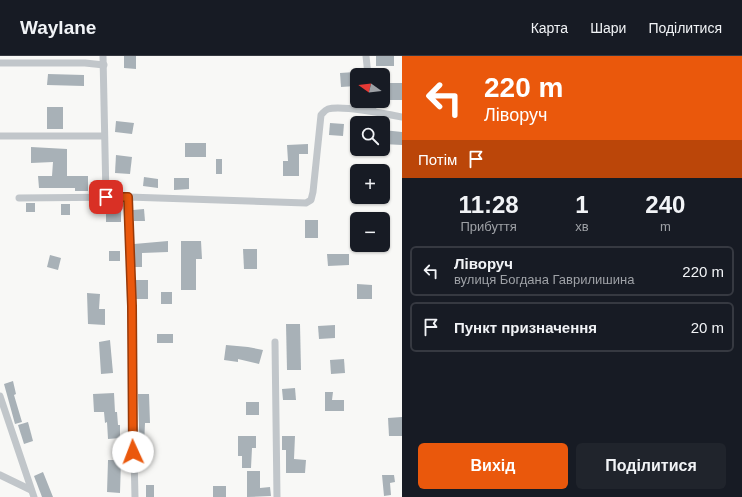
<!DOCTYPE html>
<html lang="uk">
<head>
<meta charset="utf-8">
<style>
	:root { --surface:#171b24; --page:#20242c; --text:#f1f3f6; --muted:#9ea1a6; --line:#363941; --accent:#ea580c }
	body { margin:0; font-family:Arial,sans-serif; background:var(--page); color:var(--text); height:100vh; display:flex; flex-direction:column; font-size:15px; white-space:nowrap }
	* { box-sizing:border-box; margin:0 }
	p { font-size:13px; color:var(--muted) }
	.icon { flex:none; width:22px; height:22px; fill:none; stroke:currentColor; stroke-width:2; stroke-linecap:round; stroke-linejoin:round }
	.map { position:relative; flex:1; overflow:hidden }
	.details { display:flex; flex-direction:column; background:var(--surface); width:340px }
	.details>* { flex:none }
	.top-card { background:#ea580c; color:#fff; overflow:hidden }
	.needle { width:26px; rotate:284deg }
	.controls { position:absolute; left:350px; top:12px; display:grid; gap:8px }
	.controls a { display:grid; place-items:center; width:40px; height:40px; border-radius:6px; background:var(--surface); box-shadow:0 1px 3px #0004; font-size:20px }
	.pin { position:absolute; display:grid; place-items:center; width:34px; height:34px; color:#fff; margin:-17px; border-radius:8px; box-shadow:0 2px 6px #0006 }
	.me { position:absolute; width:44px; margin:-22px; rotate:358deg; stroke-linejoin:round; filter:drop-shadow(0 0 3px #0008) }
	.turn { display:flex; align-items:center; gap:14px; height:84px; padding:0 16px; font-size:18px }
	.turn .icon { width:52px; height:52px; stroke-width:2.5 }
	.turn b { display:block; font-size:28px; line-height:34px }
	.then { display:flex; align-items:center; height:38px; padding:0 16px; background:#0003; gap:8px; font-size:15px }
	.eta { display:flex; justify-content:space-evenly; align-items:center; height:68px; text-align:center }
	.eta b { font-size:24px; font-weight:700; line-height:28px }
	.button { display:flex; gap:8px; margin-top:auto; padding:8px 16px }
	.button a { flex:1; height:46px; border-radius:6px; background:var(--accent); color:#fff; font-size:16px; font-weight:700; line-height:46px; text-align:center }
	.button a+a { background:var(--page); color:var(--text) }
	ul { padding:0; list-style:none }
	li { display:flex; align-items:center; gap:12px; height:50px; margin:0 8px 6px; padding:0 8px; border:2px solid var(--line); border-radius:6px }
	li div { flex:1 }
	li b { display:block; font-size:15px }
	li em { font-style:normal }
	header { display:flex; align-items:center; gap:24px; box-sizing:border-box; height:56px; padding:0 20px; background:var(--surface); border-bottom:1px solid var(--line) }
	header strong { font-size:19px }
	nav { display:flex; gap:22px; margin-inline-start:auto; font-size:14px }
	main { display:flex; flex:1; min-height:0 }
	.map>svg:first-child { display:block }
</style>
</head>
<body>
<header>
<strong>Waylane</strong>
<nav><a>Карта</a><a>Шари</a><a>Поділитися</a></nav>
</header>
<main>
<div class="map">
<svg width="402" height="441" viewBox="0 0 402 441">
	<rect width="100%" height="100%" fill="#f8f8f6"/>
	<g fill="#a8b1b7">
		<polygon points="124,0 136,0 136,13 124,12"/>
		<rect x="376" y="0" width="18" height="10"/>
		<polygon points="355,16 356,30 341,31 340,17"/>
		<polygon points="48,18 84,19 84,30 47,29"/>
		<rect x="389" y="27" width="13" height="17"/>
		<rect x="47" y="51" width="16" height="22"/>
		<polygon points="116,65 134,67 132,78 115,76"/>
		<polygon points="330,67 344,68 343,80 329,79"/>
		<polygon points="383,74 402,76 402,89 383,88"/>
		<rect x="185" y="87" width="21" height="14"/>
		<polygon points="308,88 308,98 299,98 299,120 283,120 283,105 288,105 287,89"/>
		<polygon points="31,91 67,93 67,120 88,120 88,135 75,135 75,132 39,132 38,120 52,120 53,106 31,107"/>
		<polygon points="116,99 132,101 130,118 115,117"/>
		<rect x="216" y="103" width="6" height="15"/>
		<polygon points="144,121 158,123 158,132 143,130"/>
		<polygon points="174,122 189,122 189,133 174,134"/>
		<rect x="26" y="147" width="9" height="9"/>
		<polygon points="121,147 121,166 106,166 106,148"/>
		<rect x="61" y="148" width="9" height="11"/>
		<polygon points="144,153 145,165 134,165 133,154"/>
		<rect x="305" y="164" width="13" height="18"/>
		<polygon points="168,185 168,196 142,197 142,211 135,211 134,188"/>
		<polygon points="181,185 201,185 202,203 196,203 196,234 181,234"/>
		<polygon points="243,193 257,193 257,213 244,213"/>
		<rect x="109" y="195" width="11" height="10"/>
		<polygon points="327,198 349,198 349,209 328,210"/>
		<polygon points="50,199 61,202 58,214 47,211"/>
		<rect x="135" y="224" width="13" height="19"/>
		<polygon points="357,228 372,229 372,243 357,243"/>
		<rect x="161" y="236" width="11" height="12"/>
		<polygon points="87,237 100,238 99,253 105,253 105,269 88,268"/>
		<polygon points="286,268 300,268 301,314 287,314"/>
		<polygon points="335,269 335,282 319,283 318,270"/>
		<rect x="157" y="278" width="16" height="9"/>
		<polygon points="110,284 113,317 101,318 99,286"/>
		<polygon points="226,289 248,291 263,294 259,308 238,303 238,306 224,304"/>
		<polygon points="344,303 345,317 331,318 330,304"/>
		<polygon points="13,325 16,338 14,339 22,366 15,368 4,328"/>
		<polygon points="295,332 296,344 283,344 282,333"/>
		<polygon points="325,336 333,336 332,344 344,344 344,355 325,355"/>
		<polygon points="114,337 115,356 117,356 118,369 120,369 120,382 108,383 107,366 105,367 104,356 94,356 93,338"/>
		<polygon points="138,338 149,338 150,367 145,367 144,390 150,390 151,402 140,403"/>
		<rect x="246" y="346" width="13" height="13"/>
		<polygon points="402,361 402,380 389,380 388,362"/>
		<polygon points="28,366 33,385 24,388 18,369"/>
		<polygon points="238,380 256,380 256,392 252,392 251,412 242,412 242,400 238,400"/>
		<polygon points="282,380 295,380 294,403 306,404 305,417 286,417 286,394 282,394"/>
		<polygon points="108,404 121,404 120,437 107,436"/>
		<polygon points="247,415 260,415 260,432 270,431 271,440 247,441"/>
		<polygon points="43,416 53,441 42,441 34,420"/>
		<polygon points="382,419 394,419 395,426 390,427 391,439 384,440"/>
		<rect x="146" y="429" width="8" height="12"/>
		<rect x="213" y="430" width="13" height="11"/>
	</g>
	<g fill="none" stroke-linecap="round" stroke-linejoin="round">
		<g stroke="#c1c6ca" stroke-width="7">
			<polyline points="103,0 106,141"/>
			<polyline points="366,0 368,19"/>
			<polyline points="0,7 85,7 104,9"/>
			<polyline points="372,45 373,55"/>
			<polyline points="0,80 104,80"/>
			<polyline points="128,141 135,441"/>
			<path d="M19,142l109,-1 178,6 5,-3 2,-8 8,-77c2,-2 4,-5 7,-6 13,-4 59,5 74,8"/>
			<polyline points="275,286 277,441"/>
			<polyline points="0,340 34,441"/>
			<polyline points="0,419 31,434"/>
		</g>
	</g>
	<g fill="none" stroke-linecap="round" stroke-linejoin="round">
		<defs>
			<polyline id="route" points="106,141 128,141 132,250 133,396"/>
		</defs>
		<use href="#route" stroke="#983908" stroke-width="10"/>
		<use href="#route" stroke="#ea580c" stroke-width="7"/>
	</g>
</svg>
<div class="controls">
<a><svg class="needle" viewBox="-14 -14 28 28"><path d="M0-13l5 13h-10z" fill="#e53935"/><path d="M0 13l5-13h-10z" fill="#9ea1a6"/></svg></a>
<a><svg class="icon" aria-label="search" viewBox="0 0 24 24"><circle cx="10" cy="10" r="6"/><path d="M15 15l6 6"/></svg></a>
<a>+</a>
<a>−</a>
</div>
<div class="pin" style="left:106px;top:141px;background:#d93025"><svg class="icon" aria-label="arrive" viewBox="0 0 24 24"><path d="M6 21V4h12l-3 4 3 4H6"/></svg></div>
<svg class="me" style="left:133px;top:396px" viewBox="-20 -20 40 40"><circle r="19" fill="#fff"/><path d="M0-13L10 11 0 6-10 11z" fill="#ea580c"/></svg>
</div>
<section class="details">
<div class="top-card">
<div class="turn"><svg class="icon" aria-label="left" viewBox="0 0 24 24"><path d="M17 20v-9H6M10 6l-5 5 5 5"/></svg><div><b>220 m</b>Ліворуч</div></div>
<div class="then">Потім<svg class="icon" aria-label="arrive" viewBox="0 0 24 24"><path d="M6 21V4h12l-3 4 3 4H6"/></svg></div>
</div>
<div class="eta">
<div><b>11:28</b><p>Прибуття</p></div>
<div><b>1</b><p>хв</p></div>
<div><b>240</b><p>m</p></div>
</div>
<ul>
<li><svg class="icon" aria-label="left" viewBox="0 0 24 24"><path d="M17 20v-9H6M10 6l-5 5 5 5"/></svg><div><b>Ліворуч</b><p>вулиця Богдана Гаврилишина</p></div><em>220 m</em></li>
<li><svg class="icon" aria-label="arrive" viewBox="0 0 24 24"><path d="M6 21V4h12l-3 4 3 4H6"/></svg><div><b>Пункт призначення</b></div><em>20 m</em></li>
</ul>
<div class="button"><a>Вихід</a><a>Поділитися</a></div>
</section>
</main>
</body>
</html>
